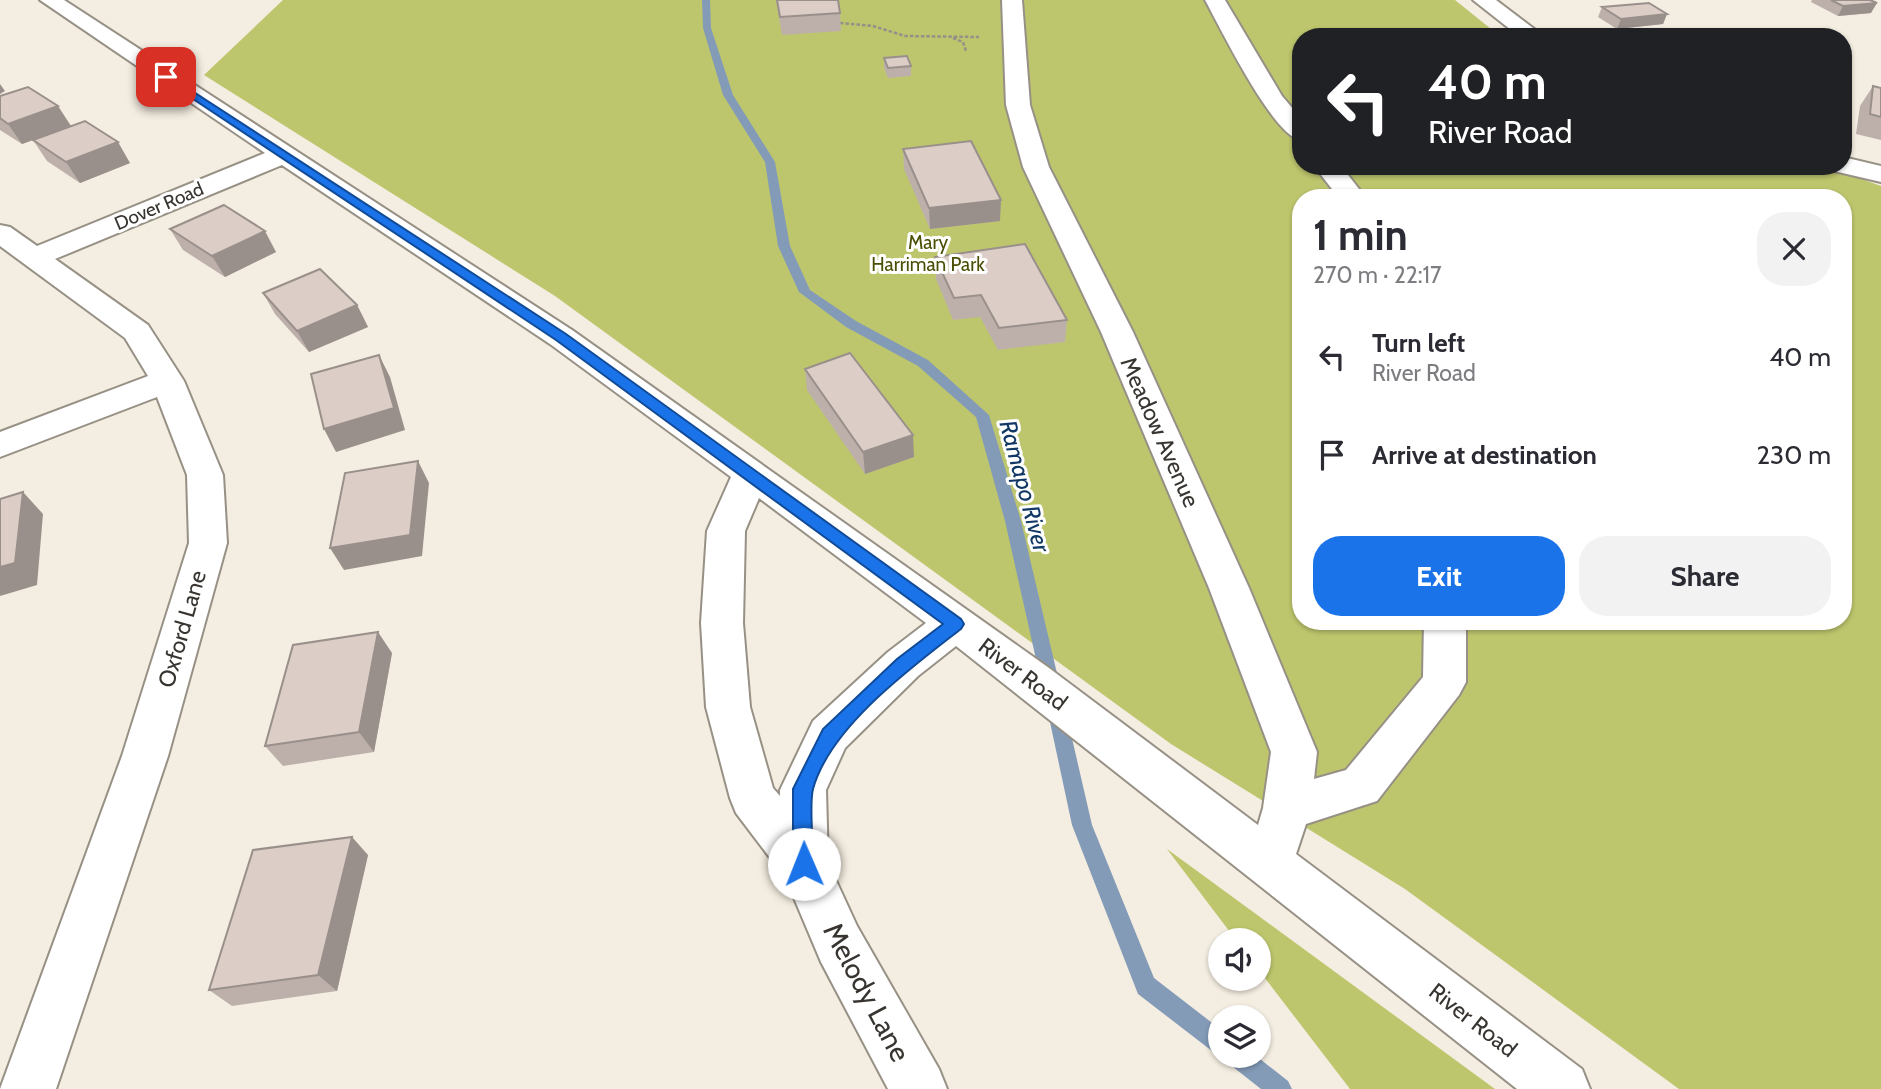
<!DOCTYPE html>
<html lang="en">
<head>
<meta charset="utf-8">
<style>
	:root { --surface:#fff; --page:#f2f2f3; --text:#2b2b33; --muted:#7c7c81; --accent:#1a73e8 }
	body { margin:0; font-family:Cabin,sans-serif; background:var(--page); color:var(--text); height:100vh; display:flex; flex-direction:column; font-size:26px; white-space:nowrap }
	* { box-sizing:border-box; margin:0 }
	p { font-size:23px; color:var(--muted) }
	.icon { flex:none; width:38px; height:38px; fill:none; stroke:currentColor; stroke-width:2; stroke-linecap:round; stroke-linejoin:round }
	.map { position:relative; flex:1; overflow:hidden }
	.drawer { position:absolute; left:1292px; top:189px; width:560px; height:441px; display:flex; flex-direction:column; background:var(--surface); border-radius:28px; box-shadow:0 2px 5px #0004 }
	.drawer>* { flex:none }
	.banner { position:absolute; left:1292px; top:28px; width:560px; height:147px; border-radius:28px; box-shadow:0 2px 5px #0004; background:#202124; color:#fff; overflow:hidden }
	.controls { position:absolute; left:1208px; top:928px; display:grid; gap:14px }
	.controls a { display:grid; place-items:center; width:63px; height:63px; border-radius:50%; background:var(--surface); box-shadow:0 2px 5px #0004; font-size:35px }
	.pin { position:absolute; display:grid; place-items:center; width:60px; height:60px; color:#fff; margin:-30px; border-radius:14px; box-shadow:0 4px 10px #0006 }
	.me { position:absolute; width:77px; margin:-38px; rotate:359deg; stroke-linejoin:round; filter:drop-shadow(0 0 5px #0008) }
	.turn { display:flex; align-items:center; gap:24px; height:147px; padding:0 21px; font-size:32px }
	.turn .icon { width:91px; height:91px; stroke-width:2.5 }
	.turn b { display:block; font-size:49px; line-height:60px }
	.round { display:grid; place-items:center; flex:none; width:74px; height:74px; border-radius:28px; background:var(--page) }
	.head { display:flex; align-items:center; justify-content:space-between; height:119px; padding:0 21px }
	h1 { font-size:42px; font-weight:700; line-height:52px }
	.cta { display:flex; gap:14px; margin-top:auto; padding:14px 21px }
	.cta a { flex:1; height:80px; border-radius:28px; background:var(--accent); color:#fff; font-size:28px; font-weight:700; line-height:80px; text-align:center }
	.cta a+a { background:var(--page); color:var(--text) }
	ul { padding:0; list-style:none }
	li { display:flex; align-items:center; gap:21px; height:98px; padding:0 21px }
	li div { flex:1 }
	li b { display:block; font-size:26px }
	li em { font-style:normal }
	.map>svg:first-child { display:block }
</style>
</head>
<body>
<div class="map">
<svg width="1881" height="1089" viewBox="0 0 1881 1089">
	<rect width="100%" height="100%" fill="#f4ede1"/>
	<g fill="#bec66d" fill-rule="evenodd">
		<path d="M283,0h1172l46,37h-201v129h525l56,20v903h-202l-274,-200 -234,-145 -616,-448 -351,-221zM1300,198h543v423h-543z"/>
		<polygon points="1167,849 1495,1089 1350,1089 1258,969 1258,940 1236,940"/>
	</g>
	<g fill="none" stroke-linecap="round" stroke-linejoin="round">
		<g fill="#849bb8" fill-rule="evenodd">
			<polygon points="702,0 710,0 711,28 733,95 775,162 790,246 810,290 856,321 928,360 989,415 1021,521 1060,686 1057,691 1051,693 1045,691 1042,686 1005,521 976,417 918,366 846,327 799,292 778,246 765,162 723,95 703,28"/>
			<polygon points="1056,700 1062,703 1065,708 1092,825 1154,978 1220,1029 1220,1054 1212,1051 1138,994 1072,825 1047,708 1050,703"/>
			<polygon points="1225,1055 1255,1055 1288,1081 1292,1089 1261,1089 1228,1063"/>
		</g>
		<defs>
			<g id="minor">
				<path d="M40,0h24l508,330 477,338 209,157 5,-17 8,-56 -62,-164 -108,-256 -78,-165 -17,-62 -4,-105h20l8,105 19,62 84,165 116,256 68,164 -3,27 32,-9 77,-93 1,-56h42v61l-7,13 -82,106 -71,23 -10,30 286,215 8,20h-73l-561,-443 -38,30 -73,72 -19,42 2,73 29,63 82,143 8,20h-59l-67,-127 -35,-83 -50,-66 -6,-15 -24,-91 -5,-84 6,-92 24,-54 -181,-133 -268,-179 -227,94 93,66 36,56 39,94 4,68 -59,213 -112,333h-56l122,-333 67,-213 -2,-68 -30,-78 -157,60v-25l148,-56 -23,-38 -125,-92v-21l10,2 27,19 228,-93zM759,498l167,125 -38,29 -75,69 -33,69v6l-7,-8 -23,-81 -7,-84 2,-92z"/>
				<path d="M1205,0h20l57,96 18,21v23c-28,-6 -79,-111 -95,-140z"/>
				<polygon points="1473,0 1496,0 1545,37 1520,37"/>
				<polygon points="1843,157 1881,166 1881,182 1834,171 1831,166 1843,166"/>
				<polygon points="1314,166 1341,166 1366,198 1339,198"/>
			</g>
		</defs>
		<use href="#minor" stroke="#979085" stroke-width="4"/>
		<g stroke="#959088" stroke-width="2.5" stroke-dasharray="3.5 2" stroke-linecap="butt">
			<polyline points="840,23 873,26 905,36 979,37"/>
			<polyline points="953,38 963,42 966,51"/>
		</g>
		<use href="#minor" fill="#fff" fill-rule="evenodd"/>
	</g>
	<g fill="#bdb0ab">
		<polygon points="776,0 838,0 840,13 841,31 782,35"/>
		<polygon points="1812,0 1870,0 1871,13 1838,16 1811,2"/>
		<polygon points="1602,7 1667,14 1663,24 1617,29 1598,17"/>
		<polygon points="884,58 911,66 911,76 888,78 884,68"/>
		<polygon points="1873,86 1881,88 1881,140 1856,134 1860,106"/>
		<polygon points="0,96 71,126 22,144 0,130"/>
		<polygon points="33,140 130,163 80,183 47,161"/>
		<polygon points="903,149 1000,221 930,229 904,169"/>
		<polygon points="170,229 276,252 225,277 183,250"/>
		<polygon points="935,257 1067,320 1065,342 998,350 980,317 953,320 936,279"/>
		<polygon points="263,293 357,305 368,327 309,352 275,314"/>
		<polygon points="805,369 914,457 865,474 807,390"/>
		<polygon points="392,653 374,752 283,766 265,746"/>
		<polygon points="368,855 337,991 232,1006 209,990"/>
	</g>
	<g fill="#9a908b">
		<polygon points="1877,3 1871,13 1838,16 1843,6"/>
		<polygon points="1667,14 1663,24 1617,29 1621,19"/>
		<polygon points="0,84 5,91 0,94"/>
		<polygon points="58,106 71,126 22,144 8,124"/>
		<polygon points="118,142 130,163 80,183 66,162"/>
		<polygon points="1001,200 1000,221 930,229 929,208"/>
		<polygon points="265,231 276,252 225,277 212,256"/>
		<polygon points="357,305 368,327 309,352 297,331"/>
		<polygon points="379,355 390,377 405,430 336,452 324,429"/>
		<polygon points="913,435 914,457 865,474 863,452"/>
		<polygon points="418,461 429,483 422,556 344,570 330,548"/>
		<polygon points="23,492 43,514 37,585 0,596 0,567"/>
		<polygon points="378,632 392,653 374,752 359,732"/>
		<polygon points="352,837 368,855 337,991 318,975"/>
	</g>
	<g fill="#dccdc7" stroke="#9a908b" stroke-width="2">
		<polygon points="777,0 838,0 840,13 780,17"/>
		<polygon points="1831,0 1870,0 1877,3 1843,6"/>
		<polygon points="1649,3 1667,14 1621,19 1602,7"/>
		<polygon points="1680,30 1691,37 1631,37"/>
		<polygon points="907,56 911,66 888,68 884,58"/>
		<polygon points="1873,86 1881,88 1881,117 1870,114"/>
		<polygon points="28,87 58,106 8,124 0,118 0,96"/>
		<polygon points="85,121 118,142 66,162 33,140"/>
		<polygon points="971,141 1001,200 929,208 903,149"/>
		<polygon points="224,205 265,231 212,256 170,229"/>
		<polygon points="1025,244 1067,320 999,328 981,295 954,298 935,257"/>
		<polygon points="320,269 357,305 297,331 263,293"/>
		<polygon points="850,353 913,435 863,452 805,369"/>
		<polygon points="379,355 394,408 324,429 311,374"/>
		<polygon points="418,461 410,535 330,548 345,473"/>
		<polygon points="23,492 15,563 0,567 0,499"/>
		<polygon points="378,632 359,732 265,746 293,645"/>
		<polygon points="352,837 318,975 209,990 253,850"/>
	</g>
	<path fill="#1a73e8" stroke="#114b97" stroke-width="2" d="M166,74l400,260 395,285 3,5 -3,5c-49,38 -131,98 -148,160 -4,16 0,56 1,75l-3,7 -7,3 -8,-3 -3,-7v-75l30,-60 74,-70 46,-35 -387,-284 -393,-261 -2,-2z"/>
	<g text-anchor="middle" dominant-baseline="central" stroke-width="6" stroke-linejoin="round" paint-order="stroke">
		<g font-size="19" fill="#383531" stroke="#fff">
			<text transform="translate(159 206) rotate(-23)">Dover Road</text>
		</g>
		<g font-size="19" fill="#4a4f04" stroke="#fff">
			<text x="928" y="242">Mary<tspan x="928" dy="22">Harriman Park</tspan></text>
		</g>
		<g font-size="23" fill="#383531" stroke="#fff">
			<text transform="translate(1160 432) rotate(66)">Meadow Avenue</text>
			<text transform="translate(182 629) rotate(-74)">Oxford Lane</text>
			<text transform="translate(1023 674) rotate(37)">River Road</text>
			<text transform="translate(1473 1020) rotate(38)">River Road</text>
		</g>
		<g font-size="24" font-style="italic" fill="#113864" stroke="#fff">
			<text transform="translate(1025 486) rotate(75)">Ramapo River</text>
		</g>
		<g font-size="28" fill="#383531" stroke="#fff">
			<text transform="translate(867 992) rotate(62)">Melody Lane</text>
		</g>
	</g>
</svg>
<div class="controls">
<a><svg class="icon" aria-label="sound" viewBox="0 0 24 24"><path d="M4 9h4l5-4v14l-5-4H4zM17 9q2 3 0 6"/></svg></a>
<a><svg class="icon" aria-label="layers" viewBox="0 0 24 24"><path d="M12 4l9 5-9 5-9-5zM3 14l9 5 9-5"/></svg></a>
</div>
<div class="pin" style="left:166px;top:77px;background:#d93025"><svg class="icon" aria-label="arrive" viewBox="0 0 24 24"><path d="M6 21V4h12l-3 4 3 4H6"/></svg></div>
<svg class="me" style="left:804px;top:864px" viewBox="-20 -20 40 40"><circle r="19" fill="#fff"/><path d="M0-13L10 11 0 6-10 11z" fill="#1a73e8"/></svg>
<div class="banner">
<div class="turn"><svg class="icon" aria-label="left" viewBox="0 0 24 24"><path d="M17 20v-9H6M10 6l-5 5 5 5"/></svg><div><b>40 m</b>River Road</div></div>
</div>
<section class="drawer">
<div class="head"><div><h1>1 min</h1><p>270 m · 22:17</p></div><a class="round"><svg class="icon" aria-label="close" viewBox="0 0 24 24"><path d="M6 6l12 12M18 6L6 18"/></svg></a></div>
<ul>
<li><svg class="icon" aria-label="left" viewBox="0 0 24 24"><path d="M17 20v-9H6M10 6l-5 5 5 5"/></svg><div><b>Turn left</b><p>River Road</p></div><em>40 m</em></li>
<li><svg class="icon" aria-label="arrive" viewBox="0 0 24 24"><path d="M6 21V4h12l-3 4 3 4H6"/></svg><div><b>Arrive at destination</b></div><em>230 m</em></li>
</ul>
<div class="cta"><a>Exit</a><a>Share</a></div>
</section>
</div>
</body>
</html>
